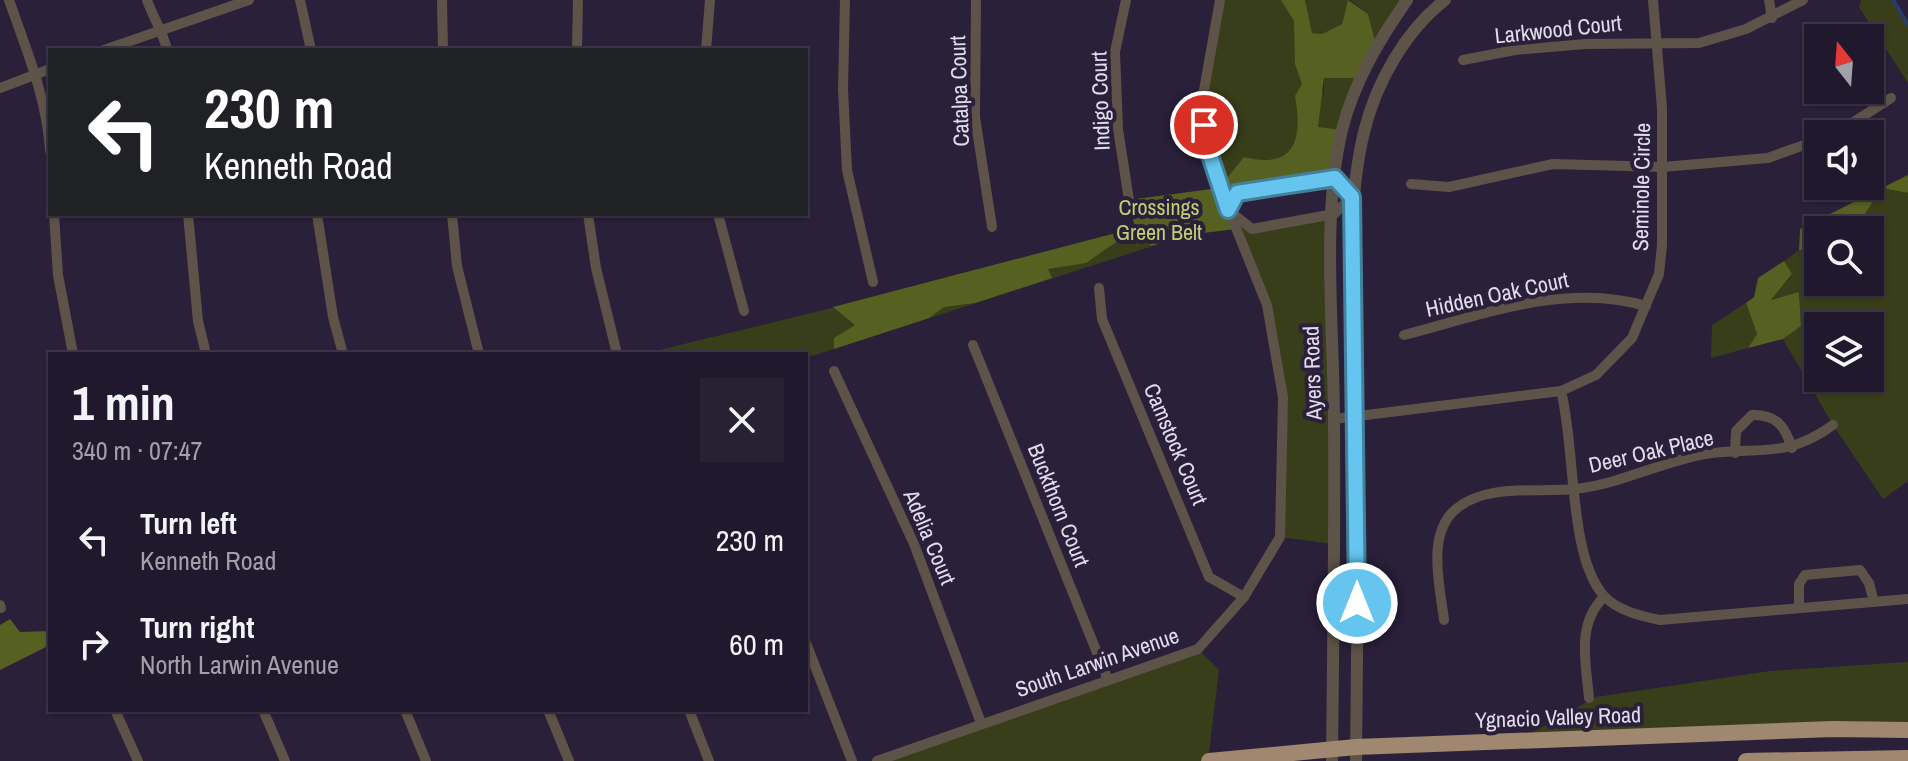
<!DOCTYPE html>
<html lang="en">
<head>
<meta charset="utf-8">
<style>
	:root { --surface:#20182c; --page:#282134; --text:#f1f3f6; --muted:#a2a0a9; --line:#3d3748 }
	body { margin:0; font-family:"Archivo Narrow",sans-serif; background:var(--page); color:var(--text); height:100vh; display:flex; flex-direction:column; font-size:30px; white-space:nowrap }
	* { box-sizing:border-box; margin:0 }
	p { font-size:26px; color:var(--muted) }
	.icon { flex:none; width:44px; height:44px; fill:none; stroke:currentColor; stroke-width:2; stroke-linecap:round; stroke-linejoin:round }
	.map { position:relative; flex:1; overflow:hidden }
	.sheet { position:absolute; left:48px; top:352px; width:760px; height:360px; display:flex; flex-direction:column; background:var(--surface); border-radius:0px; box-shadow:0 2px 6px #0004,0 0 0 2px var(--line) }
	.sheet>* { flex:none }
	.banner { position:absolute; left:48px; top:48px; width:760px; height:168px; border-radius:0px; box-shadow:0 2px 6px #0004,0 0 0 2px var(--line); background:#202124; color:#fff; overflow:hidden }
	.needle { width:52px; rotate:343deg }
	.fabs { position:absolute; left:1804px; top:24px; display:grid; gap:16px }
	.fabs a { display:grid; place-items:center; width:80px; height:80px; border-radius:0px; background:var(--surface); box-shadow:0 2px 6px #0004,0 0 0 2px var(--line); font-size:40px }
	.pin { position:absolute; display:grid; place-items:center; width:68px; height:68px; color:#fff; margin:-34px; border:4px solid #fff; border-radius:50%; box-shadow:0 2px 8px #0007 }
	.me { position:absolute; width:88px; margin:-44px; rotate:0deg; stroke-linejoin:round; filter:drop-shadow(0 0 6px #0008) }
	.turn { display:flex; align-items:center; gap:28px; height:168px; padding:0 24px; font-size:36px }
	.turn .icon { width:104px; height:104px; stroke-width:2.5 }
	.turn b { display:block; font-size:56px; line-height:68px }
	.round { display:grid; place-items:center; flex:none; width:84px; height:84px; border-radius:0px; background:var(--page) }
	.summary { display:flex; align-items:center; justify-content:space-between; height:136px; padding:0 24px }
	h1 { font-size:48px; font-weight:700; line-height:60px }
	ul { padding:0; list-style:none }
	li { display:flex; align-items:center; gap:24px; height:104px; padding:0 24px }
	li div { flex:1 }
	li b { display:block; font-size:30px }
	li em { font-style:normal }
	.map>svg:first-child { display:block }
</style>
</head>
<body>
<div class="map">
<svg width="1908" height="761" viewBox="0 0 1908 761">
	<rect width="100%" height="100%" fill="#2a203a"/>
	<g fill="#383e19" fill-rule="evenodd">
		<polygon points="1220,0 1294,0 1324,97 1324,78 1361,78 1343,130 1237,193 1228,210 1252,229 1334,214 1333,544 1280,537 1283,397 1267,305 1235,229 1187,235 806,358 806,354 643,354 1004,266 1135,229 1129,200 1219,188 1201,107"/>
		<polygon points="1305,0 1348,0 1342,24 1322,34 1311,33"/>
		<polygon points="1350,0 1407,0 1376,45 1368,14"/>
		<polygon points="1861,0 1893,0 1908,25 1908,83 1859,7"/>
		<path d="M1882,188l26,5v288l-25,18 -50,-74 -50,-86 18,-13 -2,-33 -29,7 22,-25 -8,-14 15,-11 19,-2v34h52v-52h-22l15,-13zM1818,326h52v52h-52z"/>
		<polygon points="1746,303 1757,334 1748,348 1711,358 1712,325"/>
		<polygon points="1198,649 1219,670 1208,761 877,761"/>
		<polygon points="1908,662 1908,730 1517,741 1596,697 1770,671"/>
	</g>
	<g fill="#566021">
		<path d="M1281,0h24l7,33 10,1 20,-10 6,-24 20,14 8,31 -15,33h-37l-6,49 24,3 -7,48 -98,15 -9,17 7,19 -48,6 -36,11 -16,-17 -49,34 -38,6 4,9 -77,25 -31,4 -15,11 -95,31v-11l21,-13 -22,-18 302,-79 -6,-28 90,-12 25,-31c51,13 59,-18 51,-61l7,-12 -7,-20 -1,-43z"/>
		<polygon points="1908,175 1908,193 1882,188 1863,217 1848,230 1818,230 1818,248 1799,250 1800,229"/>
		<polygon points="1784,261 1792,274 1771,300 1799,292 1801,326 1783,339 1748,348 1757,334 1746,303 1754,297 1758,278"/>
		<polygon points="10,619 20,632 50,631 50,645 0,670 0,625"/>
	</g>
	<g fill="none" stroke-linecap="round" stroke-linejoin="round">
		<polyline stroke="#253c6c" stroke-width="4" points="1893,0 1908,25"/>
		<g stroke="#5e5348" stroke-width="10">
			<path d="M9,0c17,49 38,98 41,151"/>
			<path d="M147,0c6,18 16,31 20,50"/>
			<polyline points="300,0 311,50"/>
			<polyline points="442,0 443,50"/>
			<polyline points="845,0 843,89 847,170 873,282"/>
			<polyline points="976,0 975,117 992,227"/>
			<polyline points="1126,0 1115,52 1118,129 1129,200"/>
			<polyline points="1769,0 1772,18"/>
			<polyline points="104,50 249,0"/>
			<polyline points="577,50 578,0"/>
			<polyline points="706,50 710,0"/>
			<polyline points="1463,60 1515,50 1585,44 1699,43 1746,29 1803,0"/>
			<polyline points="0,88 50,69"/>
			<polyline points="1835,134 1891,98"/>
			<polygon points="1335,178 1352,197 1334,214 1252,229 1228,210 1237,193"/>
			<polyline points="1411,184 1449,187 1553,164 1663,167 1768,158 1818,140"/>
			<polyline points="54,214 58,275 73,354"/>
			<polyline points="188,214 198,321 206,354"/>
			<polyline points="317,214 333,317 343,354"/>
			<polyline points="452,214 457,266 479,354"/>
			<polyline points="588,214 596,268 617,354"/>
			<polyline points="718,214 744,311"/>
			<polyline points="1099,288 1102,319 1209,577 1244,597"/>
			<path d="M1404,335c78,-20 162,-53 242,-29"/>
			<polyline points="973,345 1108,680"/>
			<polyline points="834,371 914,544 981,723"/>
			<path d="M1561,391c15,57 7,165 43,205 14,15 37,20 56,24l248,-21"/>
			<polyline points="1334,419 1561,391 1596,375 1632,338 1659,274 1662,245 1662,108 1653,0"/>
			<path d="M1735,453l1,-22 16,-16c24,-1 33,11 40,33"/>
			<polyline points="0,605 1,608"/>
			<polyline points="1799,608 1799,584 1805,575 1860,570 1869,583 1874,602"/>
			<path d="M1444,620c-4,-34 -18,-86 12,-111 30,-26 82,-16 119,-20 46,-5 85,-27 130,-35 51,-8 80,6 128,-29"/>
			<polyline points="806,643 852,761"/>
			<path d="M1589,698c-3,-35 -13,-74 15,-101"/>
			<polyline points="115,710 138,761"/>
			<polyline points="263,710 285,761"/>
			<polyline points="405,710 426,761"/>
			<polyline points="548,710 569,761"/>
			<polyline points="689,710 709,761"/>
			<polyline points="877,761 1198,649 1244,597 1280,537 1283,397 1267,305 1220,188 1206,143 1201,107 1220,0"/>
		</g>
		<g stroke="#5e5348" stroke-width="12">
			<path d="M1332,761c1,-113 3,-227 2,-340 0,-90 -13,-204 8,-291 12,-48 37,-90 65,-130"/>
			<path d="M1356,761c1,-115 3,-230 1,-345 -1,-94 -15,-192 7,-284 12,-49 41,-101 81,-132"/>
		</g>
		<g stroke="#a08870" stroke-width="16">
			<polyline points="1209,761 1356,747 1833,729 1908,730"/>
			<polyline points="1746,761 1908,758"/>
		</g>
	</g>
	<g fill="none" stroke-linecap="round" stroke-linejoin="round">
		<defs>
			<polyline id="route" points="1204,125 1206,143 1228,210 1237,193 1335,178 1352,197 1357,603"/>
		</defs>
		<use href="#route" stroke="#42809b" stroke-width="20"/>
		<use href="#route" stroke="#65c5ef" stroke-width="14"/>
	</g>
	<g text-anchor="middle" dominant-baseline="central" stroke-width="8" stroke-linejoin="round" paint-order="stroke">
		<g font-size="22" fill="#e2dcee" stroke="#2a203a">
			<text transform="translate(1558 29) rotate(-6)">Larkwood Court</text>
			<text transform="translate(959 91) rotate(-92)">Catalpa Court</text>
			<text transform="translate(1100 101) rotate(-92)">Indigo Court</text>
			<text transform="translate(1641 187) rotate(-89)">Seminole Circle</text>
			<text transform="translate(1497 294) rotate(-12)">Hidden Oak Court</text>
			<text transform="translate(1312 373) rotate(-92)">Ayers Road</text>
			<text transform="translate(1176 444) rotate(67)">Camstock Court</text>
			<text transform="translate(1651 451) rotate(-13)">Deer Oak Place</text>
			<text transform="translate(1059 505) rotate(68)">Buckthorn Court</text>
			<text transform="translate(930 537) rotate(67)">Adelia Court</text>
			<text transform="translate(1097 662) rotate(-19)">South Larwin Avenue</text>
			<text transform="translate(1558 717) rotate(-2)">Ygnacio Valley Road</text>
		</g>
		<g font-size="22" fill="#c0cf74" stroke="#2a203a">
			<text x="1159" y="207">Crossings<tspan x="1159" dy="25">Green Belt</tspan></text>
		</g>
	</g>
</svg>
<div class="fabs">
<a><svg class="needle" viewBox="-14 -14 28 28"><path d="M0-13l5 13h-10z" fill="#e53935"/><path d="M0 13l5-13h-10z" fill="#a2a0a9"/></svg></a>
<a><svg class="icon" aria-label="sound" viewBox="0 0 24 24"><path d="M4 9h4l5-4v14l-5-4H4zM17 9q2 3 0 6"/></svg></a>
<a><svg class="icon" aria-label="search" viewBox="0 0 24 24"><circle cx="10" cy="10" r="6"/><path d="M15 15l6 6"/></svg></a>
<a><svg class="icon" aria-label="layers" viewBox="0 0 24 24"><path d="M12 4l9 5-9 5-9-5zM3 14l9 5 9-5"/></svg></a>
</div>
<div class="pin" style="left:1204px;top:125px;background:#d93025"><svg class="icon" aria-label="arrive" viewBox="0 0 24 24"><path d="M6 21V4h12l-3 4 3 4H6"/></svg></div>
<svg class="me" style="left:1357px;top:603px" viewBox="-20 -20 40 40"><circle r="17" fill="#65c5ef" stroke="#fff" stroke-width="3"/><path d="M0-11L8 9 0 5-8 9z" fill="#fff"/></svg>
<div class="banner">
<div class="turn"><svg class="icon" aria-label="left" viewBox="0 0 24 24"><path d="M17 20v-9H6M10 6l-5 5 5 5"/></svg><div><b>230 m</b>Kenneth Road</div></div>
</div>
<section class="sheet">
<div class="summary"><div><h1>1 min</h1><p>340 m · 07:47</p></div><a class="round"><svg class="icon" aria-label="close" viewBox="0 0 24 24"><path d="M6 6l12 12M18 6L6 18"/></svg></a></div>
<ul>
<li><svg class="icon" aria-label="left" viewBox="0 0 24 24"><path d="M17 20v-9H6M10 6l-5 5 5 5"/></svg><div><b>Turn left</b><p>Kenneth Road</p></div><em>230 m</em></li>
<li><svg class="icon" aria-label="right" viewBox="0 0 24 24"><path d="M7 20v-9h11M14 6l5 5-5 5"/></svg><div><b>Turn right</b><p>North Larwin Avenue</p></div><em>60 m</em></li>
</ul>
</section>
</div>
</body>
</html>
